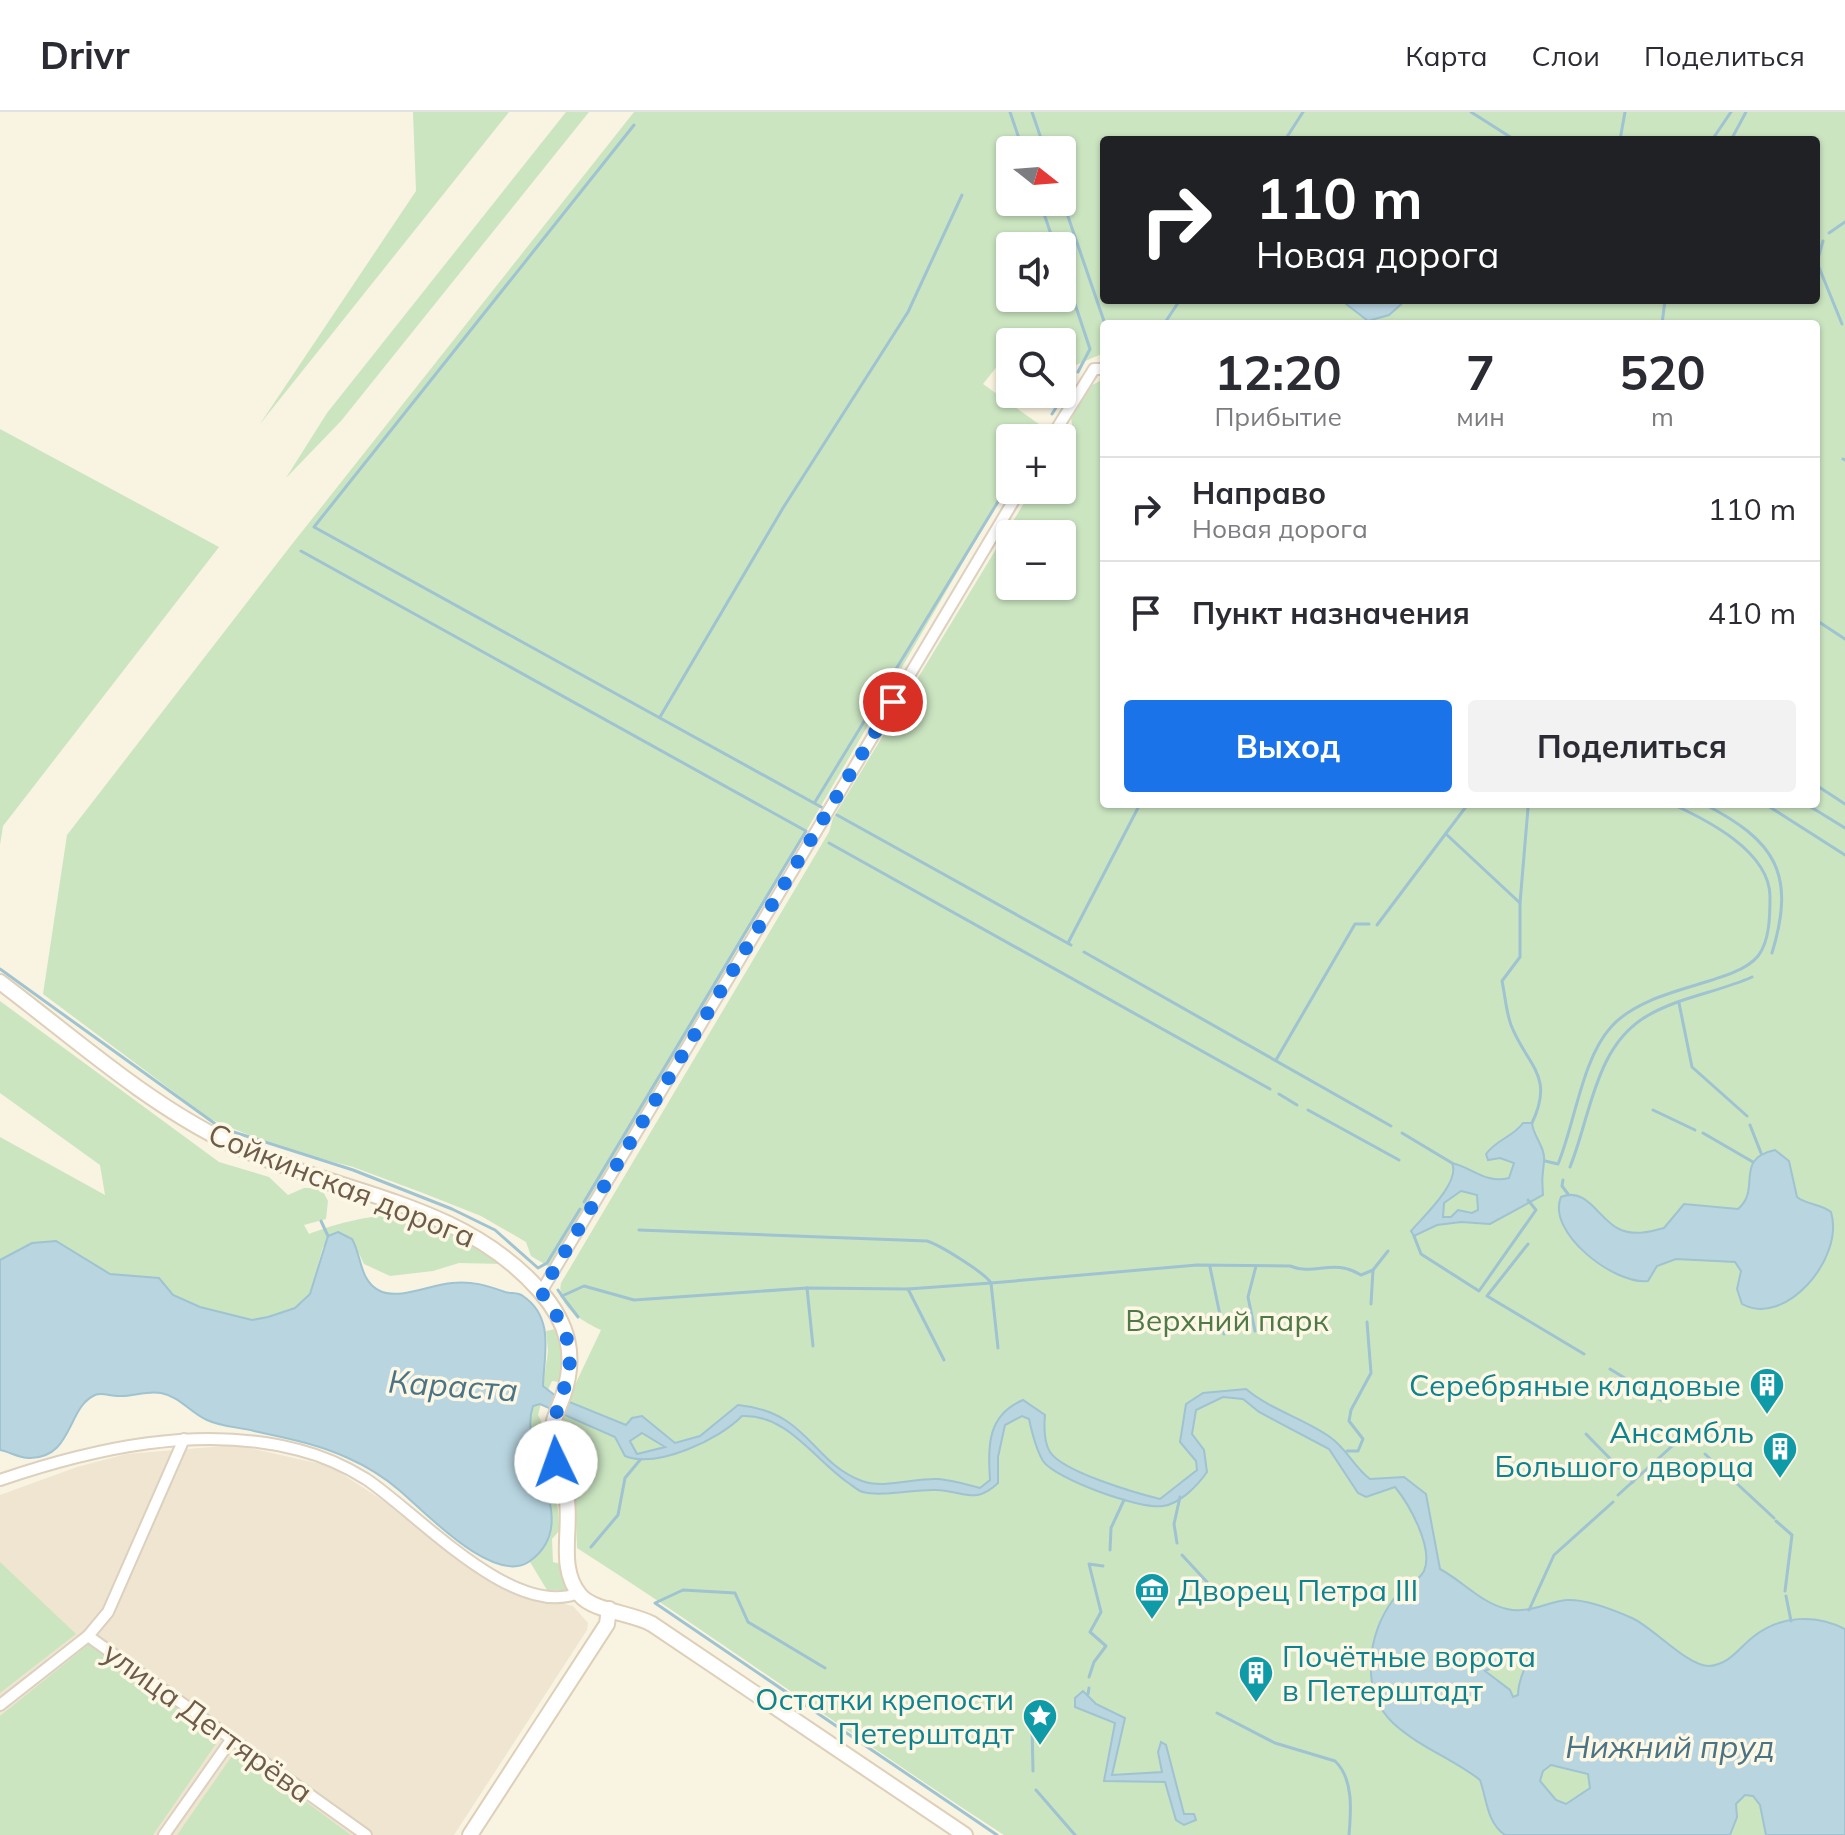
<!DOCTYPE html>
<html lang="ru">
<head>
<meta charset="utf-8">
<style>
	:root { --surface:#fff; --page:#f2f2f3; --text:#2b2b33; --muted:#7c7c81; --line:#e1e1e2; --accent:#1a73e8 }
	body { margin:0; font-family:Mulish,sans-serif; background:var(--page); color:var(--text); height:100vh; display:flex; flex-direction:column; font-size:30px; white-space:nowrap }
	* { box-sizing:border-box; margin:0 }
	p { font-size:26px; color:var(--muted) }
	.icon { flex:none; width:44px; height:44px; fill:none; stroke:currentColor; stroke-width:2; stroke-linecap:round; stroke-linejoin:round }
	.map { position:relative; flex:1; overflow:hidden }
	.drawer { position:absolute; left:1100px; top:208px; width:720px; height:488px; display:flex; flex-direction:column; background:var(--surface); border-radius:8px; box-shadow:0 2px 6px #0004 }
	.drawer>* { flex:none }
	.hud { position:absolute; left:1100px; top:24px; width:720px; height:168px; border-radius:8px; box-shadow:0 2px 6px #0004; background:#202124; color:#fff; overflow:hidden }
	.needle { width:52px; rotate:107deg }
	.buttons { position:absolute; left:996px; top:24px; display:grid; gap:16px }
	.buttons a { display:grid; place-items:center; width:80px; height:80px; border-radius:8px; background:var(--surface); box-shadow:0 2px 6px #0004; font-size:40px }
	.pin { position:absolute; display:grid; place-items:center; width:68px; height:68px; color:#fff; margin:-34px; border:4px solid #fff; border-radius:50%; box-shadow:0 2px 8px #0007 }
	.me { position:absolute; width:88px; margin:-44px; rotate:357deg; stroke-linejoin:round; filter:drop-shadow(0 0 6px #0008) }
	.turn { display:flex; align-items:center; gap:28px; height:168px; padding:0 24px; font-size:36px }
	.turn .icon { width:104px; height:104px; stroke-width:2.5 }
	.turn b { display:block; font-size:56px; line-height:68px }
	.eta { display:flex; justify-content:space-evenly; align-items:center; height:136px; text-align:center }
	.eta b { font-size:48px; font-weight:700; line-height:56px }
	.primary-button { display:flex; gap:16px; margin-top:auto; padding:16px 24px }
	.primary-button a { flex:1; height:92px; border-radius:8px; background:var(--accent); color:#fff; font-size:32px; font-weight:700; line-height:92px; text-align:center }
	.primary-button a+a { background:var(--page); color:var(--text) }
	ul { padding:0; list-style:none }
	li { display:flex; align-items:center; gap:24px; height:104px; padding:0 24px; border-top:2px solid var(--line) }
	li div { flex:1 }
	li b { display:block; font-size:30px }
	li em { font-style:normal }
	header { display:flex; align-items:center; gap:48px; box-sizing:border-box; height:112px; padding:0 40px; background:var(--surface); border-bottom:2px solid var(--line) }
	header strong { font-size:38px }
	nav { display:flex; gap:44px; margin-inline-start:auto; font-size:28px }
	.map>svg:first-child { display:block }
</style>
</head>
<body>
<header>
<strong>Drivr</strong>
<nav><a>Карта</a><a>Слои</a><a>Поделиться</a></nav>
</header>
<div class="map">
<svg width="1845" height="1723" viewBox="0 0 1845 1723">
	<rect width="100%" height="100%" fill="#f9f3e1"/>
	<polygon fill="#f0e5d0" points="236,1333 330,1354 410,1406 472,1457 508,1478 573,1494 588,1511 587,1518 454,1723 0,1723 0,1383 77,1355 126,1342"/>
	<g fill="#cbe5c1" fill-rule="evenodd">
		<polygon points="413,0 509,0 260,312 416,79"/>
		<polygon points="566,0 589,0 341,309 286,366 327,301"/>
		<path d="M634,0h1211v1723h-841c-144,-93 -283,-195 -427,-287l-2,-55 -14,-68 13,-38 27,-57c-18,-8 -45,-24 -40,-47l268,-451 4,-14 199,-328h30v-47l10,-17 -1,-9 19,-31 14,-7v425h712v-480h-712v29l-28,12 -14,-7v-16h-33l-9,-4 -10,4v8l-27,34 60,43 -7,11h-26v44l-459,786 -20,-12 -5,-14 -45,-26 -58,-23 -70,-26 -73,-19 -70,-29 -167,-125 24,-159 222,-287zM1104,28h712v160h-712zM1010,38h52v52h-52zM1010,134h52v52h-52zM1010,422h52v52h-52z"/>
		<polygon points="0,317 219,435 3,714 0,733"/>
		<path d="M0,889l219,161 50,15 19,18 16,-7h17l7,13 -2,18 -22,6 5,9c26,-10 65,-21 93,-18 28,4 78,33 102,48l-45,-1 -26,8 -43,5 -26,-12 -12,-25 -29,8 -13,47 -15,14 -27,9 -16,3 -52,-13 -27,-12 -14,-17 -49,-4 -28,-18 -50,-13 -32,17v-123l105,58 -5,-30 -100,-72z"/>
		<polygon points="556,1217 566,1251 560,1270 552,1269 548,1278 543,1274 548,1239 546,1219"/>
		<path d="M541,1292l-3,11c8,12 5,28 8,42 6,26 14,48 13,74l-7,8 1,23 8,2 11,26h-25l-17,-28c53,-57 -16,-101 3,-156z"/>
		<polygon points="0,1450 76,1522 0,1581"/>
		<polygon points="89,1532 220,1626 153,1723 0,1723 0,1604"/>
		<polygon points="236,1638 351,1723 177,1723"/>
	</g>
	<g fill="#b8d5e0" stroke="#9fc3d1" stroke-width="2" fill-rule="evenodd">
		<polygon points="1341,188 1406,188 1389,203 1368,209"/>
		<path d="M1523,1011h9c1,13 14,25 12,39 -2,18 -2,16 -1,33l-53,29 -29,-2 -24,3 -23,11 -3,-5c12,-14 50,-49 41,-68 21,5 34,21 57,15l5,-15 -14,-5 -12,2 -2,-6c11,-15 27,-17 37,-31zM1461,1079l16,4 1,15 -6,3 -14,-3 -7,7h-8l1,-14z"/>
		<path d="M1775,1038l14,11 8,36c10,8 25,7 34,15 14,46 -46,116 -89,92l-5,-15 4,-18 -6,-9 -59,-3 -19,7 -9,15c-34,4 -102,-49 -87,-84 26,-11 38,23 58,32 15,7 30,3 45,-1l20,-24 54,5c24,-20 -5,-50 37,-59z"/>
		<path d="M338,1120l14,7c10,17 7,42 28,52 19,9 50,-6 72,-8 20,-2 34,2 53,9 6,2 13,0 18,4 32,22 21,58 20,90l14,11 69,28 6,-7 10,-2 33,27 25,-7 38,-31c71,7 73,57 124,76 21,8 53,-3 75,-2 15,1 29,5 43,9l10,-8c-2,-34 -3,-65 33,-80l22,15c-1,11 -1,27 5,37 13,20 86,41 110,47l37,-29 -1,-9 -16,-19 6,-38 17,-11 43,-4c25,21 57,29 84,48 17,12 24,30 40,42l34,-2 22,17 14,75c24,13 41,34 67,40 21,5 40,-7 60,-9 20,-1 47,10 65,18 22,10 55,48 77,48 20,-1 30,-18 44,-29 27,-22 63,-23 92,-8v206h-79l-6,-30 -7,-9 -8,-1 -9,9 1,13 -7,18h-225c-18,-12 -18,-35 -25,-55 -27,-21 -61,-33 -87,-57 -33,-31 -26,-89 0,-123 8,-11 25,-17 31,-29 10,-23 -15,-67 -29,-84l-29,10 -8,-4 -29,-44 -70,-37 -16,-13 -20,-2 -27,13 -4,24 12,16 3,22c-9,13 -27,32 -44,34 -22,4 -108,-27 -120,-45 -7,-12 -11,-28 -14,-42l-7,-3 -17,9 -7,32v26c-23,22 -33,8 -62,7 -21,-1 -54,7 -73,2 -5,-1 -11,-7 -16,-10 -33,-23 -60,-68 -105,-66 -22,23 -85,53 -117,40l-10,-19 -75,-33 -7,2c-17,48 52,115 -3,155 -35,26 -105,-49 -131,-71 -15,-13 -33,-24 -51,-32 -30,-14 -62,-20 -94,-27 -15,-4 -32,-4 -47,-11 -18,-8 -26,-23 -46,-27 -14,-3 -29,4 -43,3 -8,0 -16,-4 -23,-1 -28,12 -22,64 -66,63 -10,0 -19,-6 -29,-8v-190l32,-17 24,-2 54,33 49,4 14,17 27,12 52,13 16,-3 27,-9 15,-14 18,-58zM642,1321l23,14 -28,7 -7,-13zM1524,1540l5,2c-3,16 -11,24 -11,41l-5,2 -3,-7 -25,-19zM1551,1653l37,9 2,14 -24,16 -10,-4 -16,-19 3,-10z"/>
		<polygon points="1083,1579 1096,1592 1125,1606 1112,1663 1162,1660 1158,1640 1161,1630 1166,1633 1184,1702 1194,1702 1196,1708 1184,1713 1176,1708 1165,1670 1104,1669 1115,1611 1075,1595 1075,1586"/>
	</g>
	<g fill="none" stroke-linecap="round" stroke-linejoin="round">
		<g stroke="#9fc3d1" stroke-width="3">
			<polyline points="1010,0 1023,38"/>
			<polyline points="1032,0 1045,38"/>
			<polyline points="1471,0 1515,28"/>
			<polyline points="634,13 314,415 823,696"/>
			<polyline points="1285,28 1303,0"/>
			<polyline points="1620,28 1625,0"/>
			<polyline points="1712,28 1731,0"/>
			<polyline points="1731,28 1746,0"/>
			<polyline points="1062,87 1105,212"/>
			<polyline points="1040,90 1055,134"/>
			<polyline points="1829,121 1845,110"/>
			<polyline points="1818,147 1823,129"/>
			<polyline points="1816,148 1842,212"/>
			<polyline points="1062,153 1090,237 1078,260"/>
			<polyline points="1164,212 1180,188"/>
			<polyline points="1662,212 1665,188"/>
			<polyline points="1052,302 1067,278"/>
			<polyline points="1036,326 1042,317"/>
			<polyline points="1843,347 1845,348"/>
			<polyline points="301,439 806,719 584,1090"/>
			<polyline points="1816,508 1845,527"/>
			<polyline points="660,605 783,396 908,200 962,83"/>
			<polyline points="1816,673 1845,692"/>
			<polyline points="815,690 1010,370"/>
			<path d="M1525,692l3,4 -8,95v54l-18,24c3,14 4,30 9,44 16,41 44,50 21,98"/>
			<path d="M1704,692c72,37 92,70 68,149"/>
			<polyline points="1765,692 1845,743"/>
			<polyline points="1806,692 1845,716"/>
			<polyline points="837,703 1071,833"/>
			<polyline points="1446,722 1520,791"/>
			<polyline points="829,731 1270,977"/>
			<polyline points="1377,813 1468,692"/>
			<polyline points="1068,831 1140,692"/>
			<polyline points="1084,840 1391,1014"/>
			<polyline points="0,857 221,1016 353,1058 452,1097 495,1118 538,1156 547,1151 580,1097"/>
			<polyline points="1679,891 1692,955 1747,1004"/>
			<polyline points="1276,948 1355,812 1369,812"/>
			<polyline points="1279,982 1297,993"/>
			<polyline points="1308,998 1399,1048"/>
			<polyline points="1653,998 1695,1018"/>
			<polyline points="1750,1013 1761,1041"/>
			<polyline points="1402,1021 1452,1051"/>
			<polyline points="1703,1021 1753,1050"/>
			<path d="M1545,1049l13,3c17,-41 24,-105 53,-137 37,-42 123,-41 147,-71 12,-15 12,-42 12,-60 -1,-45 -63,-76 -98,-92"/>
			<path d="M1570,1055c21,-52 25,-121 77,-151 32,-19 72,-24 105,-39"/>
			<polyline points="1563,1068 1562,1074 1568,1082"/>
			<polyline points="321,1076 344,1082"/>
			<polyline points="321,1109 328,1124"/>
			<path d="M639,1118l288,11c13,4 58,32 64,42l206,-18 93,1c24,10 44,-8 71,9l12,-5"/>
			<polyline points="1414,1124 1421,1142 1479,1179 1536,1098 1528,1088"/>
			<polyline points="1528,1132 1487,1184 1584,1242"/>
			<polyline points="1210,1155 1224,1222"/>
			<polyline points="807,1176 813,1234"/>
			<polyline points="558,1178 562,1184 584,1174 634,1188 807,1176 908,1177"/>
			<polyline points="562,1184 578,1205"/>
			<polyline points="1371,1192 1373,1158 1388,1139"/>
			<polyline points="1255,1219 1248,1185 1256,1154"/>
			<polyline points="944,1248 908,1177 991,1171 998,1236"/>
			<polyline points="1610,1257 1664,1290"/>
			<polyline points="1586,1322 1633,1370"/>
			<polyline points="1347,1339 1358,1339 1363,1327 1349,1309 1351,1298 1371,1261 1367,1210"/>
			<polyline points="1705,1342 1774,1406"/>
			<polyline points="1618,1383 1681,1326"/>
			<polyline points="1776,1409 1792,1423 1785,1479"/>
			<polyline points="1177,1431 1174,1412 1180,1385"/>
			<polyline points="591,1435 618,1403 625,1366 640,1348"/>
			<polyline points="1110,1438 1111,1416 1124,1388"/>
			<polyline points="1182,1443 1207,1470"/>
			<polyline points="1786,1484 1791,1509"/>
			<polyline points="1529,1498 1554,1443 1613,1390"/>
			<polyline points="825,1556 748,1510 735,1481 683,1478 655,1491 997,1723"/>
			<polyline points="1089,1565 1094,1550 1106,1534 1090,1520 1101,1500 1089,1452 1103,1454"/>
			<polyline points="1088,1582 1089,1576"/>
			<path d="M1217,1601l58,30 60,18c19,18 16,51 14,74"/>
			<polyline points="1032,1614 1033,1659"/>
			<polyline points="1036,1678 1075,1723"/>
		</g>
		<defs>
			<g id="street">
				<polyline points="1051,326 1094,257 1102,257"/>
				<polyline points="541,1180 1020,378"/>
				<path d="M0,1368c94,-32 201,-56 299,-30 24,6 46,16 67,29 50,33 147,141 212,114"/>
				<polyline points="88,1524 366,1723"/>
				<polyline points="0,1593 88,1524 108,1500 184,1327"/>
				<polyline points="164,1723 231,1628"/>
			</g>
			<g id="secondary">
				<path d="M0,870c73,55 145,120 227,160 103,51 233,57 313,149 28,32 37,64 23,105 -4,11 -10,23 -11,35 -1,25 11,46 15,70 4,31 -9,68 13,94 13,16 52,18 72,29l313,211"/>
				<polyline points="470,1723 607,1512 609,1497"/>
			</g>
		</defs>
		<use href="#street" stroke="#dcd0be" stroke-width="14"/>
		<use href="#secondary" stroke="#decfb9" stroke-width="18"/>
		<use href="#street" stroke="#fff" stroke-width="10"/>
		<use href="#secondary" stroke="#fff" stroke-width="14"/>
	</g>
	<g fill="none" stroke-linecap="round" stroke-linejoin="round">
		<path stroke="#1a73e8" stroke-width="14" stroke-dasharray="0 25.2" d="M556,1350c-16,-76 49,-85 -15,-170l352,-590"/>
	</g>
	<defs>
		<symbol id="building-pin" viewBox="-11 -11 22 30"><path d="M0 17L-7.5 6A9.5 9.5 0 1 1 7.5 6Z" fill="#0f9aa8" stroke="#fdf7e6"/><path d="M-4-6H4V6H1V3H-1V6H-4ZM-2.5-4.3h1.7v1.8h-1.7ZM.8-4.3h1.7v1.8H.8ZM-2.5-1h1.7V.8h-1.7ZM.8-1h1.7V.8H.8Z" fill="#fff"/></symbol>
		<symbol id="museum-pin" viewBox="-11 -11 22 30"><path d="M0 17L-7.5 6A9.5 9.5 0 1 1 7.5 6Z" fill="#0f9aa8" stroke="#fdf7e6"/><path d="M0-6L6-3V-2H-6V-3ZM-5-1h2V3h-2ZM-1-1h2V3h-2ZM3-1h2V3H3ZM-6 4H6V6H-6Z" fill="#fff"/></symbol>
		<symbol id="sight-pin" viewBox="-11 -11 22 30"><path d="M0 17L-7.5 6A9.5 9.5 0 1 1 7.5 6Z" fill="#0f9aa8" stroke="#fdf7e6"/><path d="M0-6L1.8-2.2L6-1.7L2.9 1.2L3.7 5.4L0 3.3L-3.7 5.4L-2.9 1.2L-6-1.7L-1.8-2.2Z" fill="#fff"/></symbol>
	</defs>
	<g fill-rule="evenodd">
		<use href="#building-pin" x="1747" y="1253" width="40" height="54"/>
		<use href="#building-pin" x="1760" y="1317" width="40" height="54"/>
		<use href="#museum-pin" x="1132" y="1458" width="40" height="54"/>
		<use href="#building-pin" x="1236" y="1541" width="40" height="54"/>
		<use href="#sight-pin" x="1020" y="1584" width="40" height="54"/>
	</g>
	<g text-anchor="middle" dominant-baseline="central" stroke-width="7" stroke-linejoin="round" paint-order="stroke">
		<g font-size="30" fill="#6e5b4a" stroke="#fdf7e6">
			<text transform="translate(342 1073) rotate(22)">Сойкинская дорога</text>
			<text transform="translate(208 1610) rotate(36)">улица Дегтярёва</text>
		</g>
		<g font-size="30" fill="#4f7946" stroke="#fdf7e6">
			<text x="1227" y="1208">Верхний парк</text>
		</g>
		<g font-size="30" fill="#0d838f" stroke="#fdf7e6" text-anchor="end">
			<text x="1741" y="1273">Серебряные кладовые</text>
			<text x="1754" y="1320">Ансамбль<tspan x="1754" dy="34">Большого дворца</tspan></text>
			<text x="1178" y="1478" text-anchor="start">Дворец Петра III</text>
			<text x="1282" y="1544" text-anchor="start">Почётные ворота<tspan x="1282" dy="34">в Петерштадт</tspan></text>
			<text x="1014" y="1587">Остатки крепости<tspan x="1014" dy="34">Петерштадт</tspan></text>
		</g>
		<g font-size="32" font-style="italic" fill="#4a7486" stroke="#fdf7e6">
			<text transform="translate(453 1273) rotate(4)">Караста</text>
			<text x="1670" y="1634">Нижний пруд</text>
		</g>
	</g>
</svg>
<div class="buttons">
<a><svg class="needle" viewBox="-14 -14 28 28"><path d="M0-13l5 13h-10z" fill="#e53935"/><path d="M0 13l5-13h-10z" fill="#7c7c81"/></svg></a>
<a><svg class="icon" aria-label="sound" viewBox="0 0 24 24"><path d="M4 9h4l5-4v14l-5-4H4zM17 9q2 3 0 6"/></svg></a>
<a><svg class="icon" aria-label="search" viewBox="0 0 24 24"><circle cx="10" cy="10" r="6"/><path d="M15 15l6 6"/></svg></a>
<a>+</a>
<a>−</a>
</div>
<div class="pin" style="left:893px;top:590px;background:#d93025"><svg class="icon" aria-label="arrive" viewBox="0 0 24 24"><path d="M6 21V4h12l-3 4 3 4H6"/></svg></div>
<svg class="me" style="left:556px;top:1350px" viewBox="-20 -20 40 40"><circle r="19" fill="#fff"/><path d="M0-13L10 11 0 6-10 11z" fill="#1a73e8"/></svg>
<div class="hud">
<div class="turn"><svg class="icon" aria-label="right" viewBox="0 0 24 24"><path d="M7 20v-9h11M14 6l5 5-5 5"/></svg><div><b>110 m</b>Новая дорога</div></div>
</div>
<section class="drawer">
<div class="eta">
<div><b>12:20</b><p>Прибытие</p></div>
<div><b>7</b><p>мин</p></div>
<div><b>520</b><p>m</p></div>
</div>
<ul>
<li><svg class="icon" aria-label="right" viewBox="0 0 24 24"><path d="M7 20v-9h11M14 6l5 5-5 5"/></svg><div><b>Направо</b><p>Новая дорога</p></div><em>110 m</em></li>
<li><svg class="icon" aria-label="arrive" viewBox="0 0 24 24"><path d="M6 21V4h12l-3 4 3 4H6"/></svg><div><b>Пункт назначения</b></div><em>410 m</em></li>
</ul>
<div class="primary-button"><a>Выход</a><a>Поделиться</a></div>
</section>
</div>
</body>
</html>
